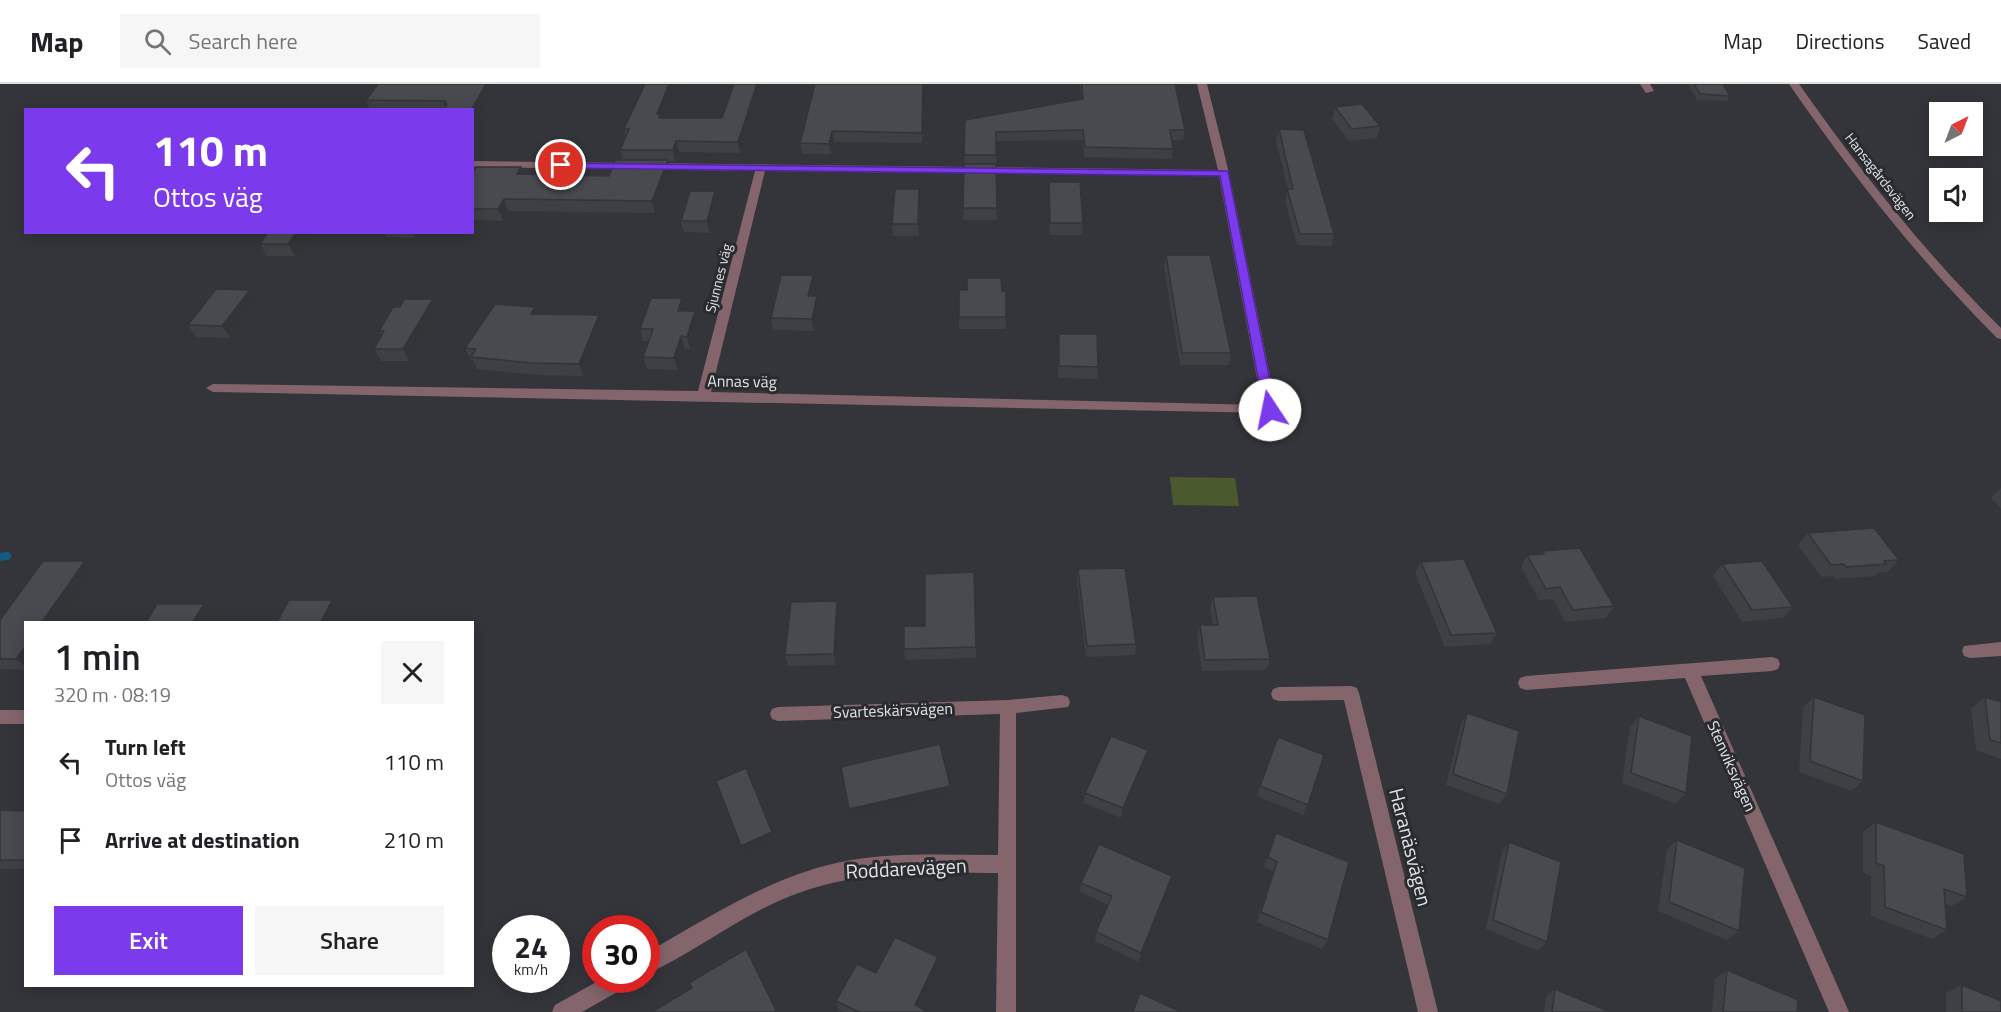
<!DOCTYPE html>
<html lang="en">
<head>
<meta charset="utf-8">
<style>
	:root { --surface:#fff; --page:#f6f6f6; --text:#202124; --muted:#757577; --line:#e0e0e0; --accent:#7c3aed }
	body { margin:0; font-family:"Titillium Web",sans-serif; background:var(--page); color:var(--text); height:100vh; display:flex; flex-direction:column; font-size:22px; white-space:nowrap }
	* { box-sizing:border-box; margin:0 }
	p { font-size:20px; color:var(--muted) }
	.icon { flex:none; width:33px; height:33px; fill:none; stroke:currentColor; stroke-width:2; stroke-linecap:round; stroke-linejoin:round }
	.map { position:relative; flex:1; overflow:hidden }
	.details { position:absolute; left:24px; top:537px; width:450px; height:366px; display:flex; flex-direction:column; background:var(--surface); border-radius:0px; box-shadow:0 3px 15px #0003 }
	.details>* { flex:none }
	.hud { position:absolute; left:24px; top:24px; width:450px; height:126px; border-radius:0px; box-shadow:0 3px 15px #0003; background:#7c3aed; color:#fff; overflow:hidden }
	.needle { width:39px; rotate:42deg }
	.tools { position:absolute; left:1929px; top:18px; display:grid; gap:12px }
	.tools a { display:grid; place-items:center; width:54px; height:54px; border-radius:0px; background:var(--surface); box-shadow:0 3px 15px #0003; font-size:30px }
	.speed { position:absolute; left:492px; top:831px; display:flex; gap:12px; font-size:30px; font-weight:700; text-align:center }
	.speed>* { display:grid; place-content:center; width:78px; height:78px; border-radius:50%; background:var(--surface); box-shadow:0 3px 15px #0003; line-height:1 }
	.speed small { font-size:15px; font-weight:400 }
	.speed .limit { border:9px solid #d22; background:#fff; color:#111 }
	.pin { position:absolute; display:grid; place-items:center; width:51px; height:51px; color:#fff; margin:-26px; border:3px solid #fff; border-radius:50%; box-shadow:0 2px 6px #0007 }
	.me { position:absolute; width:66px; margin:-33px; rotate:349deg; stroke-linejoin:round; filter:drop-shadow(0 0 4px #0008) }
	.turn { display:flex; align-items:center; gap:21px; height:126px; padding:0 30px; font-size:27px }
	.turn .icon { width:78px; height:78px; stroke-width:2.5 }
	.turn b { display:block; font-size:42px; line-height:51px }
	.round { display:grid; place-items:center; flex:none; width:63px; height:63px; border-radius:0px; background:var(--page) }
	.headline { display:flex; align-items:center; justify-content:space-between; height:102px; padding:0 30px }
	h1 { font-size:36px; font-weight:600; line-height:45px }
	.primary-button { display:flex; gap:12px; margin-top:auto; padding:12px 30px }
	.primary-button a { flex:1; height:69px; border-radius:0px; background:var(--accent); color:#fff; font-size:24px; font-weight:600; line-height:69px; text-align:center }
	.primary-button a+a { background:var(--page); color:var(--text) }
	ul { padding:0; list-style:none }
	li { display:flex; align-items:center; gap:18px; height:78px; padding:0 30px }
	li div { flex:1 }
	li b { display:block; font-size:22px }
	li em { font-style:normal }
	header { display:flex; align-items:center; gap:36px; box-sizing:border-box; height:84px; padding:0 30px; background:var(--surface); border-bottom:2px solid var(--line) }
	header strong { font-size:28px }
	nav { display:flex; gap:33px; margin-inline-start:auto; font-size:21px }
	.search { width:420px; height:54px; background:var(--page); display:flex; align-items:center; gap:15px; box-sizing:border-box; padding:0 21px; border-radius:0px; color:var(--muted); font-size:22px }
	.map>svg:first-child { display:block }
</style>
</head>
<body>
<header>
<strong>Map</strong>
<div class="search"><svg class="icon" aria-label="search" viewBox="0 0 24 24"><circle cx="10" cy="10" r="6"/><path d="M15 15l6 6"/></svg>Search here</div>
<nav><a>Map</a><a>Directions</a><a>Saved</a></nav>
</header>
<div class="map">
<svg width="2001" height="928" viewBox="0 0 2001 928">
	<rect width="100%" height="100%" fill="#33353a"/>
	<polygon fill="#4a5a2e" points="1170,393 1235,394 1239,422 1173,421"/>
	<g fill="none" stroke-linecap="round" stroke-linejoin="round">
		<polyline stroke="#135a81" stroke-width="8" points="0,473 7,472"/>
		<g fill="#84656c" fill-rule="evenodd">
			<path d="M1197,0h10l22,89 48,237 -2,3 -1062,-21 -7,-4 7,-4 485,7 57,-220 -283,-4v-6l746,9zM765,87l454,5 43,229 -551,-13z"/>
			<polygon points="1640,0 1650,0 1654,7 1646,9"/>
			<path d="M1789,0h10c61,87 126,169 202,244v11l-4,-1c-78,-78 -145,-163 -208,-254z"/>
			<polygon points="2001,558 2001,572 1970,574 1964,572 1962,567 1964,562"/>
			<polygon points="1772,573 1778,575 1780,580 1778,585 1772,587 1701,592 1849,928 1829,928 1685,594 1526,606 1520,604 1518,599 1520,594 1526,592"/>
			<polygon points="1351,602 1357,604 1359,609 1438,928 1418,928 1344,616 1279,617 1273,615 1271,610 1273,605 1279,603"/>
			<path d="M1062,611l6,2 2,5 -2,5 -52,6v299h-20l2,-139c-86,0 -153,-5 -232,34 -41,20 -78,49 -120,67v-21c65,-37 130,-80 205,-93 48,-8 98,-5 147,-5l2,-141 -222,7 -6,-2 -2,-5 2,-5 6,-2 230,-7z"/>
			<rect x="0" y="626" width="26" height="14"/>
			<polygon points="600,896 629,896 626,903 582,928 552,928 555,921"/>
		</g>
	</g>
	<g fill="#3e4044">
		<polygon points="378,0 497,0 472,42 472,26 370,26 366,16"/>
		<polygon points="645,0 676,0 662,34 722,34 734,0 762,0 740,69 679,68 675,77 668,77 671,88 655,129 508,127 503,137 472,136 472,90 521,83 523,90 609,92 623,76 620,66 626,51 624,45"/>
		<polygon points="924,0 922,59 834,58 831,70 802,70 800,59"/>
		<polygon points="1080,0 1176,0 1185,46 1183,56 1172,56 1173,65 1172,75 1084,73 1083,56 996,57 997,136 963,136 965,36 1082,15"/>
		<polygon points="1688,0 1723,0 1730,12 1727,17 1697,16"/>
		<polygon points="1335,23 1380,42 1377,54 1349,57 1332,35"/>
		<polygon points="1279,45 1334,150 1331,162 1297,161 1285,117 1288,105 1276,57"/>
		<polygon points="1049,98 1083,139 1082,151 1050,151"/>
		<polygon points="715,107 718,119 710,149 684,148 681,137"/>
		<polygon points="920,116 919,152 893,152 892,140"/>
		<polygon points="268,148 313,148 295,172 267,172 260,160"/>
		<polygon points="385,148 419,148 415,154 387,153"/>
		<polygon points="1166,171 1231,269 1229,281 1180,281 1164,183"/>
		<polygon points="813,191 815,203 813,212 819,225 814,247 773,246 771,234"/>
		<polygon points="250,206 257,218 231,254 196,253 188,241"/>
		<polygon points="1002,207 1006,207 1006,245 959,245 959,233"/>
		<polygon points="682,214 685,227 695,227 698,239 690,265 685,265 678,286 647,285 643,273 649,257 643,257 640,245"/>
		<polygon points="535,223 538,230 599,231 603,243 584,292 537,291 477,285 473,276 471,276 465,264"/>
		<polygon points="439,228 409,277 381,277 374,265 382,253 379,247"/>
		<polygon points="1059,250 1098,283 1097,295 1058,294"/>
		<polygon points="2001,404 2001,425 1991,414"/>
		<polygon points="1808,449 1899,476 1887,488 1879,488 1875,492 1835,495 1833,492 1821,493 1798,461"/>
		<polygon points="1543,467 1614,522 1606,534 1565,538 1553,515 1539,516 1521,483 1527,471 1541,470"/>
		<polygon points="85,477 96,489 62,538 26,538 26,586 0,585 0,536"/>
		<polygon points="1421,478 1497,549 1490,560 1445,563 1415,489"/>
		<polygon points="1722,480 1793,523 1783,534 1742,538 1713,492"/>
		<polygon points="1078,485 1136,560 1135,571 1086,573 1077,497"/>
		<polygon points="974,488 976,574 905,576 904,565"/>
		<polygon points="1213,513 1270,575 1266,586 1202,587 1197,552 1200,541 1213,541 1210,524"/>
		<polygon points="839,529 836,581 788,582 785,571"/>
		<polygon points="1814,613 1863,697 1851,707 1799,688 1803,624"/>
		<polygon points="1985,613 2001,618 2001,675 1976,666 1971,624"/>
		<polygon points="1467,629 1507,710 1499,720 1446,701 1461,640"/>
		<polygon points="1639,632 1686,709 1676,720 1622,699 1630,643"/>
		<polygon points="1278,653 1308,721 1303,731 1257,712"/>
		<polygon points="1148,666 1146,677 1121,734 1084,719 1085,709"/>
		<polygon points="0,726 26,727 26,785 0,785"/>
		<polygon points="1876,738 1967,813 1952,822 1945,820 1947,846 1932,855 1871,832 1871,792 1863,789 1863,748"/>
		<polygon points="1276,749 1328,856 1322,865 1257,838 1273,787 1264,783"/>
		<polygon points="1677,756 1739,847 1727,856 1658,827 1667,766"/>
		<polygon points="1509,758 1547,858 1538,867 1486,845 1502,768"/>
		<polygon points="1081,799 1170,802 1139,878 1095,857 1096,848 1108,821 1080,808"/>
		<polygon points="938,873 939,881 919,923 926,928 844,928 839,926 836,917 876,889"/>
		<polygon points="1727,886 1797,928 1712,928 1715,895"/>
		<polygon points="1962,901 2001,928 1946,928 1946,909"/>
		<polygon points="1555,905 1610,928 1544,928 1546,913"/>
	</g>
	<g fill="#323437">
		<polygon points="486,0 497,0 472,42 472,26 471,26"/>
		<polygon points="669,0 676,0 662,36 657,30"/>
		<polygon points="757,0 762,0 740,69 738,58"/>
		<polygon points="923,0 924,0 922,59 922,49"/>
		<polygon points="832,47 834,58 831,70 829,60"/>
		<polygon points="676,57 679,68 675,77 673,66"/>
		<polygon points="668,76 671,88 655,129 652,117"/>
		<polygon points="521,83 525,95 517,90"/>
		<polygon points="919,105 920,116 919,152 918,140"/>
		<polygon points="715,107 718,119 710,149 707,137"/>
		<polygon points="504,115 508,127 503,137 498,125"/>
		<polygon points="297,148 313,148 295,172 288,160"/>
		<polygon points="413,148 419,148 415,154"/>
		<polygon points="813,191 815,203 810,224 808,212"/>
		<polygon points="250,206 257,218 231,254 222,242"/>
		<polygon points="817,212 819,225 814,247 812,235"/>
		<polygon points="682,214 685,226 681,239 678,227"/>
		<polygon points="433,215 439,228 409,277 403,265"/>
		<polygon points="535,223 540,236 531,230"/>
		<polygon points="695,227 698,239 690,265 687,253"/>
		<polygon points="599,231 603,243 584,292 579,280"/>
		<polygon points="681,252 685,265 678,286 674,274"/>
		<polygon points="85,477 96,489 62,538 42,538"/>
		<polygon points="332,516 341,528 335,538 321,538"/>
		<polygon points="837,517 839,529 836,581 834,570"/>
		<polygon points="204,520 214,532 210,538 193,538"/>
		<polygon points="26,562 26,583 16,575"/>
		<polygon points="1148,666 1146,677 1121,734 1123,724"/>
		<polygon points="950,702 951,712 851,735 849,725"/>
		<polygon points="772,748 776,758 745,772 741,762"/>
		<polygon points="1172,792 1170,802 1139,878 1141,869"/>
		<polygon points="938,873 939,881 917,928 915,921"/>
	</g>
	<g fill="#484a4f" stroke="#323437" stroke-width="1.5">
		<polygon points="378,0 486,0 471,26 444,26 447,20 444,20 446,17 366,16"/>
		<polygon points="645,0 669,0 657,30 660,30 659,34 722,34 734,0 757,0 738,58 676,57 673,66 620,66 629,45 624,45"/>
		<polygon points="815,0 923,0 922,49 832,47 829,60 800,59"/>
		<polygon points="1082,0 1175,0 1185,46 1170,46 1173,65 1085,63 1083,46 996,48 996,71 964,71 965,36 1083,15"/>
		<polygon points="1694,0 1723,0 1730,12 1700,10"/>
		<polygon points="1362,20 1380,42 1352,45 1335,23"/>
		<polygon points="1279,45 1304,46 1334,150 1300,150 1287,105 1293,105"/>
		<polygon points="615,76 668,76 652,117 504,115 498,125 472,125 472,90 476,83 521,83 517,90 609,92"/>
		<polygon points="964,80 996,80 997,124 963,124"/>
		<polygon points="1049,98 1080,98 1083,139 1050,139"/>
		<polygon points="895,105 919,105 918,140 892,140"/>
		<polygon points="690,107 715,107 707,137 681,137"/>
		<polygon points="268,148 297,148 288,160 260,160"/>
		<polygon points="1166,171 1210,171 1231,269 1182,269"/>
		<polygon points="781,191 813,191 808,212 817,212 812,235 771,234"/>
		<polygon points="967,194 1001,194 1002,207 1006,207 1006,233 959,233 959,206 967,206"/>
		<polygon points="216,205 250,206 222,242 188,241"/>
		<polygon points="651,214 682,214 678,227 695,227 687,253 681,252 674,274 643,273 653,245 640,245"/>
		<polygon points="404,215 433,215 403,265 374,265 384,247 379,247 393,223 400,223"/>
		<polygon points="495,220 535,223 531,230 599,231 579,280 532,279 471,273 476,265 465,264"/>
		<polygon points="1059,250 1097,250 1098,283 1059,282"/>
		<polygon points="1874,444 1899,476 1884,477 1886,480 1846,483 1844,480 1831,481 1808,449"/>
		<polygon points="1580,464 1614,522 1573,526 1560,503 1546,505 1527,471 1544,470 1543,467"/>
		<polygon points="1464,475 1497,549 1451,551 1421,478"/>
		<polygon points="43,477 85,477 42,538 26,538 26,562 16,575 0,575 0,536"/>
		<polygon points="1762,477 1793,523 1752,526 1722,480"/>
		<polygon points="1125,484 1136,560 1087,562 1078,485"/>
		<polygon points="974,488 976,563 904,565 904,542 925,542 925,490"/>
		<polygon points="1257,512 1270,575 1205,576 1200,541 1218,541 1213,513"/>
		<polygon points="289,516 332,516 321,538 277,538"/>
		<polygon points="837,517 834,570 785,571 791,518"/>
		<polygon points="157,520 204,520 193,538 146,538"/>
		<polygon points="1814,613 1865,631 1863,697 1810,677"/>
		<polygon points="1985,613 2001,618 2001,659 1990,656"/>
		<polygon points="1467,629 1519,647 1507,710 1453,690"/>
		<polygon points="1639,632 1692,652 1686,709 1631,689"/>
		<polygon points="1111,652 1148,666 1123,724 1085,709"/>
		<polygon points="1278,653 1324,671 1308,721 1260,702"/>
		<polygon points="940,660 950,702 849,725 841,683"/>
		<polygon points="746,684 772,748 741,762 716,697"/>
		<polygon points="0,726 26,727 26,776 0,776"/>
		<polygon points="1876,738 1964,770 1967,813 1944,805 1947,846 1885,823 1884,782 1876,779"/>
		<polygon points="1276,749 1349,778 1328,856 1261,828 1277,778 1268,773"/>
		<polygon points="1677,756 1745,784 1739,847 1669,818"/>
		<polygon points="1509,758 1561,778 1547,858 1493,836"/>
		<polygon points="1099,760 1172,792 1141,869 1096,848 1112,812 1081,799"/>
		<polygon points="895,853 938,873 915,921 926,927 926,928 859,928 836,917 857,880 876,889"/>
		<polygon points="746,865 777,928 652,928 692,904 689,899"/>
		<polygon points="1727,886 1798,916 1797,928 1723,928"/>
		<polygon points="1962,901 2001,917 2001,928 1962,928"/>
		<polygon points="1555,905 1610,928 1552,928"/>
		<polygon points="1140,909 1181,928 1133,928"/>
	</g>
	<polygon fill="#7c3aed" stroke="#51269a" stroke-width="1.5" points="558,79 1228,87 1276,326 1270,330 1264,326 1220,92 561,84 558,83"/>
	<g text-anchor="middle" dominant-baseline="central" stroke-width="6" stroke-linejoin="round" paint-order="stroke">
		<g font-size="14" fill="#e2e3e7" stroke="#292b2f">
			<text transform="translate(1881 92) rotate(52)">Hansagårdsvägen</text>
			<text transform="translate(718 194) rotate(-76)">Sjunnes väg</text>
		</g>
		<g font-size="16" fill="#e2e3e7" stroke="#292b2f">
			<text transform="translate(742 297) rotate(1)">Annas väg</text>
			<text transform="translate(893 626) rotate(-2)">Svarteskärsvägen</text>
			<text transform="translate(1732 682) rotate(66)">Stenviksvägen</text>
		</g>
		<g font-size="20" fill="#e2e3e7" stroke="#292b2f">
			<text transform="translate(1411 763) rotate(76)">Haranäsvägen</text>
			<text transform="translate(906 784) rotate(-3)">Roddarevägen</text>
		</g>
	</g>
</svg>
<div class="tools">
<a><svg class="needle" viewBox="-14 -14 28 28"><path d="M0-13l5 13h-10z" fill="#e53935"/><path d="M0 13l5-13h-10z" fill="#757577"/></svg></a>
<a><svg class="icon" aria-label="sound" viewBox="0 0 24 24"><path d="M4 9h4l5-4v14l-5-4H4zM17 9q2 3 0 6"/></svg></a>
</div>
<div class="speed"><div>24<small>km/h</small></div><div class="limit">30</div></div>
<div class="pin" style="left:561px;top:81px;background:#d93025"><svg class="icon" aria-label="arrive" viewBox="0 0 24 24"><path d="M6 21V4h12l-3 4 3 4H6"/></svg></div>
<svg class="me" style="left:1270px;top:326px" viewBox="-20 -20 40 40"><circle r="19" fill="#fff"/><path d="M0-13L10 11 0 6-10 11z" fill="#7c3aed"/></svg>
<div class="hud">
<div class="turn"><svg class="icon" aria-label="left" viewBox="0 0 24 24"><path d="M17 20v-9H6M10 6l-5 5 5 5"/></svg><div><b>110 m</b>Ottos väg</div></div>
</div>
<section class="details">
<div class="headline"><div><h1>1 min</h1><p>320 m · 08:19</p></div><a class="round"><svg class="icon" aria-label="close" viewBox="0 0 24 24"><path d="M6 6l12 12M18 6L6 18"/></svg></a></div>
<ul>
<li><svg class="icon" aria-label="left" viewBox="0 0 24 24"><path d="M17 20v-9H6M10 6l-5 5 5 5"/></svg><div><b>Turn left</b><p>Ottos väg</p></div><em>110 m</em></li>
<li><svg class="icon" aria-label="arrive" viewBox="0 0 24 24"><path d="M6 21V4h12l-3 4 3 4H6"/></svg><div><b>Arrive at destination</b></div><em>210 m</em></li>
</ul>
<div class="primary-button"><a>Exit</a><a>Share</a></div>
</section>
</div>
</body>
</html>
